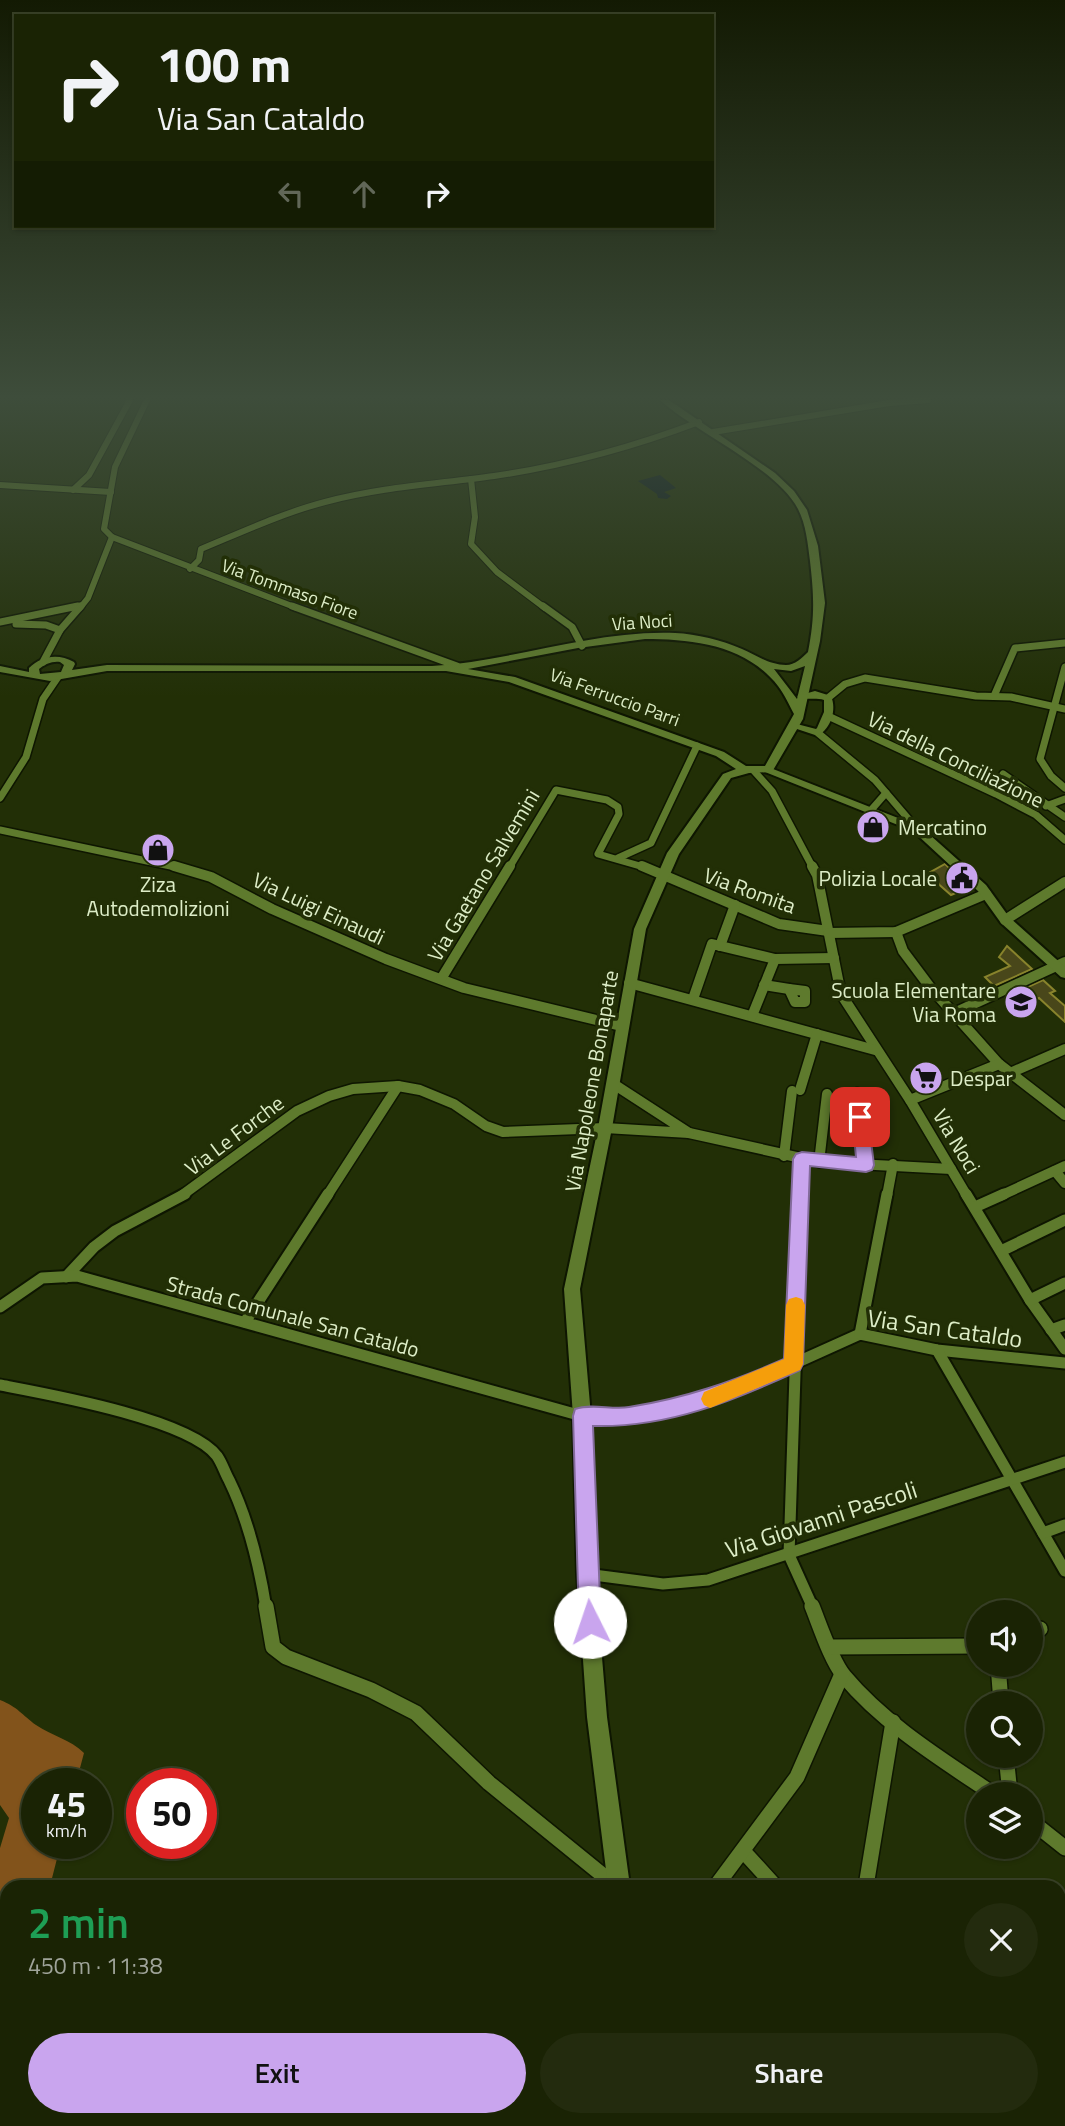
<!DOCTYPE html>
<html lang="en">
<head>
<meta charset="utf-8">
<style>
	:root { --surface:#1a2304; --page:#232b0e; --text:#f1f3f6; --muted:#9fa49a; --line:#384026; --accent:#c9a5ee }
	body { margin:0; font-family:"Titillium Web",sans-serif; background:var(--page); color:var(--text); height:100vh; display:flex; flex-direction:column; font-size:26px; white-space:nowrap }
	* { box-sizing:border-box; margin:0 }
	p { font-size:23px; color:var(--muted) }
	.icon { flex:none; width:38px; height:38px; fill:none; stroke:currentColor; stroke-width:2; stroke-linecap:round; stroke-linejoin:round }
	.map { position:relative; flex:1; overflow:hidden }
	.side { position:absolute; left:0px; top:1880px; width:1066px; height:247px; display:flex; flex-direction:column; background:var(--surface); border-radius:21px 21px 0 0; box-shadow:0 2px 5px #0004,0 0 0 2px var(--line) }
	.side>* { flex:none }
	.banner { position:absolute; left:14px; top:14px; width:700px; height:214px; border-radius:0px; box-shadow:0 2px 5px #0004,0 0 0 2px var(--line); background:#1a2304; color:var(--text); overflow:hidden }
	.controls { position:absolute; left:966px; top:1600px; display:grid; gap:14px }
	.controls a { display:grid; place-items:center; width:77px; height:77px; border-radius:50%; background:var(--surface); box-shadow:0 2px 5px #0004,0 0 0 2px var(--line); font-size:35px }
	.speed { position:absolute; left:21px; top:1768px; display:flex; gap:14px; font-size:35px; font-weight:700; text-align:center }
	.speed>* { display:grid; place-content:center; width:91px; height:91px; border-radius:50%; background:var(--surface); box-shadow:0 2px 5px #0004,0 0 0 2px var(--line); line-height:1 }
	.speed small { font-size:18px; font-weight:400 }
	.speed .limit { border:10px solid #d22; background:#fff; color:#111 }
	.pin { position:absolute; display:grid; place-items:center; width:60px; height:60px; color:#fff; margin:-30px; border-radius:14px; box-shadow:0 4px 10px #0006 }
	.me { position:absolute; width:77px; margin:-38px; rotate:356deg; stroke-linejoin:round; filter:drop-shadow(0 0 5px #0008) }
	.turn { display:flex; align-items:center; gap:24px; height:147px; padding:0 28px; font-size:32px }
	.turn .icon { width:91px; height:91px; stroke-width:2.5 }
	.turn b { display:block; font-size:49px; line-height:60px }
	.lanes { display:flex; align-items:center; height:66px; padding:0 28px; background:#0003; justify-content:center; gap:35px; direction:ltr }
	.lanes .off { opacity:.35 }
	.round { display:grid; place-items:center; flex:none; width:74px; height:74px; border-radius:37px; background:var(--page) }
	.summary { display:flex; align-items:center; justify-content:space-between; height:119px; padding:0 28px }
	h1 { font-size:42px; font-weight:600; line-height:52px; color:#1e9e55 }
	.cta { display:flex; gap:14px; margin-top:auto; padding:14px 28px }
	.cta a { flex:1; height:80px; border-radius:42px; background:var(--accent); color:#111; font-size:28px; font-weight:600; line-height:80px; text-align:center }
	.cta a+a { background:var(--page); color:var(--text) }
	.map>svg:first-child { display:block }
</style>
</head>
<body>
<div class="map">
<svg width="1065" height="2126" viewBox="0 0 1065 2126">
	<rect width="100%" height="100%" fill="#222f06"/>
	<path fill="#82531b" d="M0,1700c18,7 22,15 36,25 16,11 34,14 48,28l-8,30h-39v60h24l-11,43h-43v31l-7,-18v-51l9,-30 -9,-13z"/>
	<polygon fill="#091622" points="660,475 676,488 664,492 671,496 667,499 658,498 657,494 638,481"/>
	<g fill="#49471a" stroke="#88832c" stroke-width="2">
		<polygon points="945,864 970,887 951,895 927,874"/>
		<polygon points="1007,946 1032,969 994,986 985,977 1010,966 999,957"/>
		<polygon points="1043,980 1055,991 1050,993 1065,1006 1065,1022 1039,998 1018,1008 1006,997"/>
	</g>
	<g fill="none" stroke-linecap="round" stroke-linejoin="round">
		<defs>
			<g id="minor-far4">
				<polyline points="147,400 115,467 104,529 112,537 297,608"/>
				<polyline points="713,432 889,403 928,400"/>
				<polyline points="471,479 475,517 471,544 497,572 545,608"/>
				<polyline points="0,485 111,492"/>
				<polyline points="73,490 89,475 130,400"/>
				<path d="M190,569l9,-9 2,-11c41,-17 82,-36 124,-47 56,-15 112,-18 169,-26 69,-10 139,-29 205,-54"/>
				<polyline points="70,608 78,606"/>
				<polyline points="80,608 88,598 112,537"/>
			</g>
			<g id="minor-far3">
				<polyline points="292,606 457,666"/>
				<polyline points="543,606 572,627 582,646"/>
				<polyline points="0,622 78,606"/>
				<polyline points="16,624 46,625 60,630"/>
				<polyline points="43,662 60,630 81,606"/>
				<polyline points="1065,667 1040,759 1051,776 1065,788"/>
				<polyline points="994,696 1015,648 1065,643"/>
				<polyline points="828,698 845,684 865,678 976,696 1011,697 1065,709"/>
				<polyline points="828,716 996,794 1036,815 1065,840"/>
				<polyline points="818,733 875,780 917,829"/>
				<polyline points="754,771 772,791 813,868"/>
				<polyline points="1003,774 1065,817"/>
				<polyline points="0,798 26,757 43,699 58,677"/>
				<polyline points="1046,806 1065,799"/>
				<polyline points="872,809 886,793"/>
				<polyline points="0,830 180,868"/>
				<polyline points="618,858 651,843 697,746"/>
				<polyline points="509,868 556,790 607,800 618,807 619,814 598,854 647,868"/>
			</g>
			<g id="minor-far2">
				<polyline points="174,866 211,877 272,909 386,959 464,988 621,1026"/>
				<polyline points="642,866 779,924 828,931"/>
				<polyline points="812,866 817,875 841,994 910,1100 967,1196"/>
				<polyline points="1005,920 1065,882"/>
				<polyline points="896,932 903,951 930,987 999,1064 1065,1115"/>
				<polyline points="829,933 896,932 986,894"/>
				<polyline points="720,946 735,905"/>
				<polyline points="441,979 510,866"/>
				<polyline points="629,983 875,1050"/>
				<polyline points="764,985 789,989"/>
				<polygon points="789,989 805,991 805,1002 795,1002"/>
				<polyline points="693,999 712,944 775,959 834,958"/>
				<polyline points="954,1013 1065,962"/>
				<polyline points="752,1016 775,959"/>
				<polyline points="1010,1073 1065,1049"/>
				<polyline points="800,1090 817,1034"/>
				<polyline points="857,1093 866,1165"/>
				<polyline points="910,1100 999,1064"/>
				<polyline points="689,1133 819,1162 951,1169"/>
				<polyline points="784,1156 792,1091"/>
				<polyline points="819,1162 827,1094"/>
				<polyline points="1055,1171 1065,1183"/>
				<polyline points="181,1196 297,1111 329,1096 353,1089 398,1086 420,1090 454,1104 486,1126 503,1132 605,1128 689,1133 612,1083"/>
				<polyline points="327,1196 398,1086"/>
				<polyline points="801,1196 802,1159"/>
				<polyline points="887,1196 893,1164"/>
				<polyline points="1000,1196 1065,1166"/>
			</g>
			<g id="minor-far1">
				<polyline points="801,1194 789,1555 813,1608"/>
				<polyline points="966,1194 1030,1300 1065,1349"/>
				<polyline points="975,1207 1004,1194"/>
				<polyline points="1001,1251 1065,1220"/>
				<polyline points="66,1277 94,1247 115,1231 185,1194"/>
				<polyline points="1030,1300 1065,1283"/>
				<polyline points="0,1307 42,1278 77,1276 582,1416 625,1418 688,1406 729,1393 860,1334 937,1350 1065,1363"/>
				<polyline points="245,1322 328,1194"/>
				<polyline points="1051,1330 1065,1325"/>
				<polyline points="860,1334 887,1194"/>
				<polyline points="937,1350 1065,1571"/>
				<path d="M0,1385c47,9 189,34 217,71 5,7 8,17 12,24 20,41 30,84 37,128"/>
				<polyline points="1043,1533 1065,1525"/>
				<polyline points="586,1574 663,1584 708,1580 1065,1462"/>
			</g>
			<g id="minor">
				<polyline points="266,1606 273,1647 286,1657 371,1690 416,1713 489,1783 616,1886"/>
				<path d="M812,1606c8,20 19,54 32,70 40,48 97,83 149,118"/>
				<polyline points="1031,1632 1040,1629"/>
				<polyline points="830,1647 978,1646"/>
				<polyline points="998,1664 1001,1703"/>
				<polyline points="1006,1755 1010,1794"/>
				<polyline points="1031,1821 1065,1848"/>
				<polyline points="744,1852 775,1886"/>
				<polyline points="716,1886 797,1777 842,1674"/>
				<polyline points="866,1886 893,1722"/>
				<polyline points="1059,1993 1065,1968"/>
			</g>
			<g id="tertiary">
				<path d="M815,691l16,5c6,14 0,32 -13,40l-30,-10 5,-3 23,6 1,-1 7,-16v-12c-8,-3 -21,1 -27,-4z"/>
				<polygon points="768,767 921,827 986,885 1009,917 1065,967 1065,978 1061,977 1001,923 978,891 913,831 765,772 763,770"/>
			</g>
			<g id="secondary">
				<path d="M660,400h9l106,73 19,18 13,19 11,36 7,57 -5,38 -17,78 -31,53 -23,1 -18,5 -52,76 -33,75 -34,199 -32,161 11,127 4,158 12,143 23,169h-22l-21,-169 -10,-143 -4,-158 -9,-127 34,-161 36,-199 33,-76 56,-79 13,-5 -20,-13 -207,-74 -63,-11h-339l-57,10 -50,-9v-6l29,6v-4c12,-12 29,-15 45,-6l1,2 -3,6 35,-5 325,1c82,-5 161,-36 243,-33 22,1 46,7 67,16 14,6 27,16 44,16 9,0 16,-7 22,-13 7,-35 6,-56 2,-91 -2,-16 -4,-37 -12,-52 -21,-41 -102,-76 -138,-109zM645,639c48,0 101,6 133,47 7,9 11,19 16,28l-29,52h-19l-22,-14 -209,-75 -47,-8 110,-21zM60,662l4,3 -3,7 -21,2 -1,-5c6,-5 13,-8 21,-7zM805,666l-8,33 -23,-30 17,2z"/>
				<polygon points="655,2119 679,2119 680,2126 656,2126"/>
			</g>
		</defs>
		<use href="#minor-far4" stroke="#0e1601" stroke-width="8"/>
		<use href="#minor-far3" stroke="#0e1601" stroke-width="10"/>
		<use href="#minor-far2" stroke="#0e1601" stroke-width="13"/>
		<use href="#minor-far1" stroke="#0e1601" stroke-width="15"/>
		<use href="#minor" stroke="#0e1601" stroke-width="18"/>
		<use href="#tertiary" stroke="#0e1601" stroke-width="4"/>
		<use href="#secondary" stroke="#0e1601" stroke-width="4"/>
		<use href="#minor-far4" stroke="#5e7a2d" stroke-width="6"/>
		<use href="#minor-far3" stroke="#5e7a2d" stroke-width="7"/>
		<use href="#minor-far2" stroke="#5e7a2d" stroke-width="10"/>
		<use href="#minor-far1" stroke="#5e7a2d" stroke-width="11"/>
		<use href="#minor" stroke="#5e7a2d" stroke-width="15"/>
		<use href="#tertiary" fill="#5e7a2d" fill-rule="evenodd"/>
		<use href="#secondary" fill="#5e7a2d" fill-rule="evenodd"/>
	</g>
	<linearGradient id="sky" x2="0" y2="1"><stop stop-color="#131a03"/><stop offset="0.57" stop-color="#3e4d3b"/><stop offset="1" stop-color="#3e4d3b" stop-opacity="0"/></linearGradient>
	<rect width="1065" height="697" fill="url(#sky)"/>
	<path fill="#c9a5ee" stroke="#836b9b" stroke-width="2" d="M860,1110l6,2 2,5 6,48 -2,5 -6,2 -56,-6 -7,198 -3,6c-67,31 -132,58 -207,56l8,196 -3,8 -8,3 -8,-3 -3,-8 -6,-206 2,-7c17,-6 37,1 54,-2 57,-9 102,-25 155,-48l9,-200 3,-5 6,-2 54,5 -4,-40 2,-5z"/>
	<polygon fill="#f59e0b" points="796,1297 802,1299 805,1305 803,1364 800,1370 710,1408 704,1405 701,1399 704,1392 784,1359 786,1305 789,1299"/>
	<defs>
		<symbol id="shop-disc" viewBox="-11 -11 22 22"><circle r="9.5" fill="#c9a5ee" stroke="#222f06"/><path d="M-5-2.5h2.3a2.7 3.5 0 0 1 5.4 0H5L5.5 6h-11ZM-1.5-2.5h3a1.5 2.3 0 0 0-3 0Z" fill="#111"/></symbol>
		<symbol id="civic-disc" viewBox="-11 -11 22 22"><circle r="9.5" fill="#c9a5ee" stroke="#222f06"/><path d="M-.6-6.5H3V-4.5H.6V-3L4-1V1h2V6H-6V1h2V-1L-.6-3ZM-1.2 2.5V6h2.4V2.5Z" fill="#111"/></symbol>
		<symbol id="school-disc" viewBox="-11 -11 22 22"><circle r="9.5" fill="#c9a5ee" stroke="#222f06"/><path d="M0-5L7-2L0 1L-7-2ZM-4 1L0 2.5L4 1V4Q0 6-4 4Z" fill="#111"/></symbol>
		<symbol id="supermarket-disc" viewBox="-11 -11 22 22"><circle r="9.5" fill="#c9a5ee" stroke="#222f06"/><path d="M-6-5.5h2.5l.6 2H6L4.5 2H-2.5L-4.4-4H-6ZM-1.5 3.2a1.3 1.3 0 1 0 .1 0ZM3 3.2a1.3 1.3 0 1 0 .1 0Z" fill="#111"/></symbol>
	</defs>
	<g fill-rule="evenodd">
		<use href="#shop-disc" x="854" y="808" width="38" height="38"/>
		<use href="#shop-disc" x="139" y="831" width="38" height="38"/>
		<use href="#civic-disc" x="943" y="859" width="38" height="38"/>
		<use href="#school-disc" x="1002" y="983" width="38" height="38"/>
		<use href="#supermarket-disc" x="907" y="1059" width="38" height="38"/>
	</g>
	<g text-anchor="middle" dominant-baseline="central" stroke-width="7" stroke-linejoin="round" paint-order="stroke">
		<g font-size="18" fill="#ddedc7" stroke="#222f06">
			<text transform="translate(290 589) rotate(20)">Via Tommaso Fiore</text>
			<text transform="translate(642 622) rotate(-4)">Via Noci</text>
			<text transform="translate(615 697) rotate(20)">Via Ferruccio Parri</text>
		</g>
		<g font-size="21" fill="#ddedc7" stroke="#222f06">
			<text transform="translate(956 759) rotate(26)">Via della Conciliazione</text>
			<text transform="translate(483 875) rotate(-59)">Via Gaetano Salvemini</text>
			<text transform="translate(750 890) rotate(20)">Via Romita</text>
			<text transform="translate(319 908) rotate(25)">Via Luigi Einaudi</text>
			<text transform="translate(591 1081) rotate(-80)">Via Napoleone Bonaparte</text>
			<text transform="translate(234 1135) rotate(-37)">Via Le Forche</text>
			<text transform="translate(957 1141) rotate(59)">Via Noci</text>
			<text transform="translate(293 1316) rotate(15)">Strada Comunale San Cataldo</text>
		</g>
		<g font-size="21" fill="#ddedc7" stroke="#222f06" text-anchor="start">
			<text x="898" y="827">Mercatino</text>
			<text x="937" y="878" text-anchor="end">Polizia Locale</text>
			<text x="158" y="884" text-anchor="middle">Ziza<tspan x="158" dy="24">Autodemolizioni</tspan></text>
			<text x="996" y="990" text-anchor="end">Scuola Elementare<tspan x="996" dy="24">Via Roma</tspan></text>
			<text x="950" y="1078">Despar</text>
		</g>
		<g font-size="24" fill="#ddedc7" stroke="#222f06">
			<text transform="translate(945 1328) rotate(8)">Via San Cataldo</text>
			<text transform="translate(821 1519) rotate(-18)">Via Giovanni Pascoli</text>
		</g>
	</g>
</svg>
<div class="controls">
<a><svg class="icon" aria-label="sound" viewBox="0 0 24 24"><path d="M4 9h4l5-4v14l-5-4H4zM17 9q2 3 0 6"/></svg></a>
<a><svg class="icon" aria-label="search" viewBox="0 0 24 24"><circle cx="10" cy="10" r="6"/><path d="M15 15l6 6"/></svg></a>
<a><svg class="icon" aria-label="layers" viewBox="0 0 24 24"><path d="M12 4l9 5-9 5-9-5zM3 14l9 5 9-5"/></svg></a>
</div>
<div class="speed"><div>45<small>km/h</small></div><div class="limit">50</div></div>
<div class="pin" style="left:860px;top:1117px;background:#d93025"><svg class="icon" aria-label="arrive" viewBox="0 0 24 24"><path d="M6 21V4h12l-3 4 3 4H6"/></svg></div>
<svg class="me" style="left:590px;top:1622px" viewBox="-20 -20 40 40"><circle r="19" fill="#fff"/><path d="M0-13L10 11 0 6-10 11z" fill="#c9a5ee"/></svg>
<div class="banner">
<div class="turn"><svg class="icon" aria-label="right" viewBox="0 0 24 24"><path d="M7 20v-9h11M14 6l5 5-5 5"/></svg><div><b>100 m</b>Via San Cataldo</div></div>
<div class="lanes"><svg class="icon off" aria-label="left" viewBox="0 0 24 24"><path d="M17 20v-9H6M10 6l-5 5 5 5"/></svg><svg class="icon off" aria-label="ahead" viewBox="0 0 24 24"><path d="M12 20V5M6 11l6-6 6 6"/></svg><svg class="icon" aria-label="right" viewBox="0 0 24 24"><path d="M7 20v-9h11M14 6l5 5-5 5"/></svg></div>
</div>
<section class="side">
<div class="summary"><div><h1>2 min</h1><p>450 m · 11:38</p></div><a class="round"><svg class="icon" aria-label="close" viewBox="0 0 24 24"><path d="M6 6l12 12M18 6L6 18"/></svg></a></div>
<div class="cta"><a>Exit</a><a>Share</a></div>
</section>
</div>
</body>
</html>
